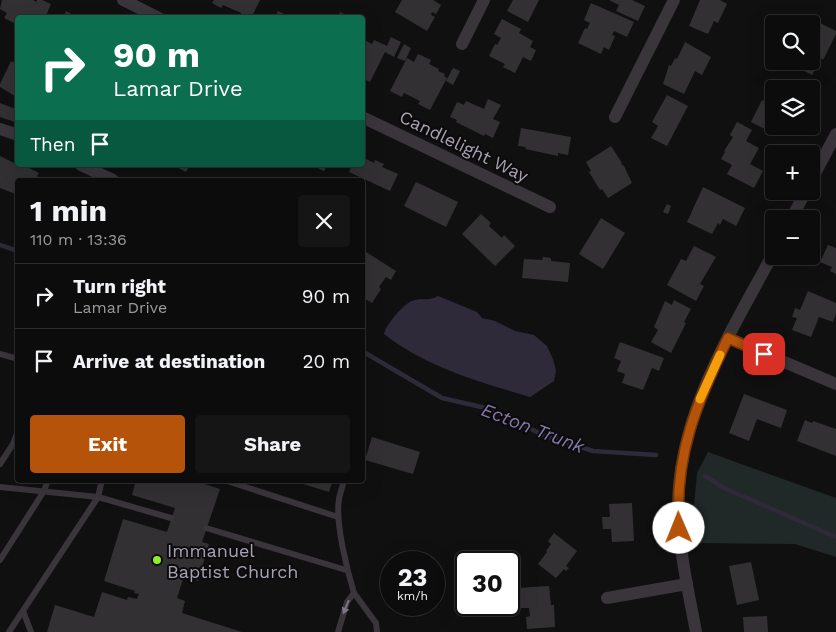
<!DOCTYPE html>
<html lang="en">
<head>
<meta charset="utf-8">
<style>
	:root { --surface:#0d0c0d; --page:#161516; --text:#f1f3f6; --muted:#9a9b9d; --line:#2d2c2e; --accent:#b45309 }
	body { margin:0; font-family:"Work Sans",sans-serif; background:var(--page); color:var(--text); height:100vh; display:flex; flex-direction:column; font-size:19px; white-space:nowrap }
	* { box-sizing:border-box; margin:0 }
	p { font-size:16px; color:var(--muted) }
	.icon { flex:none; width:28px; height:28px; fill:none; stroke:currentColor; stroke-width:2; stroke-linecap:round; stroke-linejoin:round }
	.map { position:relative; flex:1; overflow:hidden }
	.sheet { position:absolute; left:15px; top:178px; width:350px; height:305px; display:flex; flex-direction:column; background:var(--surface); border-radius:5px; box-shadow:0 5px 20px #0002,0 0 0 1px var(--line) }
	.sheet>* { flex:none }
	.top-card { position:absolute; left:15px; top:15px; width:350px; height:152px; border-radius:5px; box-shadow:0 5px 20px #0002,0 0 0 1px var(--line); background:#0b6e4f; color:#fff; overflow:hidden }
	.tools { position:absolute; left:765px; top:15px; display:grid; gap:10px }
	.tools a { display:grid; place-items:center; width:55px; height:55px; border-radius:5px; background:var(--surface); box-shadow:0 5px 20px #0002,0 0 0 1px var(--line); font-size:25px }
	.speed { position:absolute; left:380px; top:551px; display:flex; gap:10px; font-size:25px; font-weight:700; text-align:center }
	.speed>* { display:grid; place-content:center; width:65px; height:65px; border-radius:50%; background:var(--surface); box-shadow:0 5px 20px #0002,0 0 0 1px var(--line); line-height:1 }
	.speed small { font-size:12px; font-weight:400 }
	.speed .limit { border:2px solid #111; border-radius:8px; background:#fff; color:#111 }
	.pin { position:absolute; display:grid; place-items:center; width:42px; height:42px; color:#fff; margin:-21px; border-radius:10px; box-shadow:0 2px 8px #0006 }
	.me { position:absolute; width:55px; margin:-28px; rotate:359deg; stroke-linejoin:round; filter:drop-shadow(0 0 4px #0008) }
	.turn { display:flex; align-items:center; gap:18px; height:105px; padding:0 15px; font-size:22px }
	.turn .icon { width:65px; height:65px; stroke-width:2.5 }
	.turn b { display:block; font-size:35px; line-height:42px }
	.then { display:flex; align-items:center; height:48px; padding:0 15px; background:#0003; gap:10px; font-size:19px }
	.round { display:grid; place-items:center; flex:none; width:52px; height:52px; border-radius:5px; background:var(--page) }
	.summary { display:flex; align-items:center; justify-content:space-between; height:85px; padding:0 15px }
	h1 { font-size:30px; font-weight:700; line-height:38px }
	.cta { display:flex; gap:10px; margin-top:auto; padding:10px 15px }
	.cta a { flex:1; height:58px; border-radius:5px; background:var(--accent); color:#fff; font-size:20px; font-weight:700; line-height:58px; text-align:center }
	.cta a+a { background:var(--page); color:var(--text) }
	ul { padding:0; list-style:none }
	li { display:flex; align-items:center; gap:15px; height:65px; padding:0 15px; border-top:1px solid var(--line) }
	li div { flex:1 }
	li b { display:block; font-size:19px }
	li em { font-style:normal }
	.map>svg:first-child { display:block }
</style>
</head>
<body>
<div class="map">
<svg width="836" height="632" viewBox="0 0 836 632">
	<rect width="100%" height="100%" fill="#111011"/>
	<polygon fill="#202828" points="708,452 836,498 836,557 795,544 699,543 694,506 697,473"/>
	<path fill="#2e2a39" d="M438,296l39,16 5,6 13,3 20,10 19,4 13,11 6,13 3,12 -2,10 -24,16c-51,-15 -104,-30 -146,-63 2,-9 19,-30 28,-33 10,-4 15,1 26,-5z"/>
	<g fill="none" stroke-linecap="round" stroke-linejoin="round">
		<g stroke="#2e2a39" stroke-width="4.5">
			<polyline points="0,245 18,251"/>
			<polyline points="362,351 442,398 490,409 543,435 593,451 656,455"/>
			<polyline points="705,476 724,488 836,537"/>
		</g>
	</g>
	<g fill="#323033">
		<polygon points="2,0 33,0 37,2 37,0 42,0 51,4 45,18 17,17 14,23 4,18 7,13 0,9"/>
		<polygon points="214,0 260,0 251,18 240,18 241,13 223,5 221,8 212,3"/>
		<polygon points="402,0 433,0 441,5 436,14 432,12 431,15 435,17 427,31 395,12"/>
		<polygon points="513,0 539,0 528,22 507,11"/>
		<polygon points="609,0 632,0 645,6 638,21 616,11 619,5"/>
		<polygon points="700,0 720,0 727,4 718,23 714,21 708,34 689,26"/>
		<polygon points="591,3 634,22 627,37 614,31 612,35 615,36 609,50 604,47 601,54 578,43 585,28 587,29 590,23 584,20"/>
		<polygon points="66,11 79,18 63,18"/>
		<polygon points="278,11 292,18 275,18"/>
		<polygon points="340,12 351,18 337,18"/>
		<polygon points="502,19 521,29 519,33 533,41 530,47 536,50 531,61 523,57 515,73 503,67 505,64 489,56 495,44 497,45 501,38 494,34"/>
		<polygon points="820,23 836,31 836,34 823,60 821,58 812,75 797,67 800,61 811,61 811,39"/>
		<polygon points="391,37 401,42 394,57 385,52 370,82 362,78 362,39 372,44 374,40 387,46"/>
		<polygon points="685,42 711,57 702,75 695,71 684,94 663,84 669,65 671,66 675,58 677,59"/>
		<polygon points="404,44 411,48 405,61 397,58"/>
		<polygon points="418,54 431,60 429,64 439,69 438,71 445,74 444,76 447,78 430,110 418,104 420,101 404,93 402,97 390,91 407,58 414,62"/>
		<polygon points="11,61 18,64 18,98 0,87 0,84"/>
		<polygon points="453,68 460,71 453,85 446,81"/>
		<polygon points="784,79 798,86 797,89 778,89"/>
		<polygon points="667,95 688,106 667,146 651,138 658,126 652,122"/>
		<polygon points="774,98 774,126 785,126 779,136 751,122 762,100 771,104"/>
		<polygon points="488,99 501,105 493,119 500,122 493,138 485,134 484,136 456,122 457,120 450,117 457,102 464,105 466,101 484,109"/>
		<polygon points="0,103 18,110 18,123 0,117"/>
		<polygon points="737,122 752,130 746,141 759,148 750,164 763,171 754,188 727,174 732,165 721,159 725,152 724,151 733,137 730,135"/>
		<polygon points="521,128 571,137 568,155 558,153 558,156 525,149 526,147 518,146"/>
		<polygon points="611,146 622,163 621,164 624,166 632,183 608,198 602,189 600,190 589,172 591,171 586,162"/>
		<polygon points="0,156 18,165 23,165 39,173 37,176 44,180 18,180 18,195 0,188"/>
		<polygon points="362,157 374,163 375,160 384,164 382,167 398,174 390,191 349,172 352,165 362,165"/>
		<polygon points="173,165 190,165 186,172"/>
		<polygon points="311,165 327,165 324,171"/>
		<polygon points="416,182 458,202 446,227 404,206"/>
		<polygon points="703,187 745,208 736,226 723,219 720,225 718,223 712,234 687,222"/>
		<polygon points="667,204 671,206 668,214 663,212"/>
		<polygon points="481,214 491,223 489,226 502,238 504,235 515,246 495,266 462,234"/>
		<polygon points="601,218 625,233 603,269 579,254"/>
		<polygon points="828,245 836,248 836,274 830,271 832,267 820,262"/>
		<polygon points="694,246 716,257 700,284 704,286 696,301 667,285 681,259 686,261"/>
		<polygon points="366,252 396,271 391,280 386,277 379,287 381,289 372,303 362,297 362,257"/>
		<polygon points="543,257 551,258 551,261 570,263 568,282 522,278 524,259 542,260"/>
		<polygon points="808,291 836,303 836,314 833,322 819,317 811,337 792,330 797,318 792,317 795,308 800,310"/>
		<polygon points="674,300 691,309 684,322 686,323 671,353 651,342 658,330 654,327 665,301 672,305"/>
		<polygon points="620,342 664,358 659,371 652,368 643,390 622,383 625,374 617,371 621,361 614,358"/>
		<polygon points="744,394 787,410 781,428 757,419 749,441 729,433"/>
		<polygon points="805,420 812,423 813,421 836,429 836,456 797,441"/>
		<polygon points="372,437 420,452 413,474 365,460"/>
		<polygon points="136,480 192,480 220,489 202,542 209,544 198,581 184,576 177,598 185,601 182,613 242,632 47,632 55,605 94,617 102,592 127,600 128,597 137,599 139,594 134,593 135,591 104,581 123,519 167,532 175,508 132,495"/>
		<polygon points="290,480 333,480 329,492"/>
		<polygon points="632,503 634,541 612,542 611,529 603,529 602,517 610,517 609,504"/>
		<polygon points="554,533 577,551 566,566 569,568 566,571 564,569 556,578 538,564 547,552 546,551 551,544 548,541"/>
		<polygon points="751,562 759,600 737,605 729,566"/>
		<polygon points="549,586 551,605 554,605 555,627 527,629 526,617 530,616 529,608 517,608 516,588"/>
		<polygon points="767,616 768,632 744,632 743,617"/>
	</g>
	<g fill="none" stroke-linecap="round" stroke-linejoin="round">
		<g stroke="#39353b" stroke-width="6">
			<polyline points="0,354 18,359"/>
			<polyline points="0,464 13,444 18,431"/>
			<polyline points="102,480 98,497 171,518"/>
			<polyline points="224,480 338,517"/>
			<path d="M344,480c-1,6 -4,13 -5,19 -4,23 8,71 15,94"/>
			<polyline points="0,487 98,497 9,632"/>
			<polyline points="206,528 346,570"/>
			<polyline points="0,560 44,491 48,480"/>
			<polyline points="23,611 31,632"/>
			<polyline points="338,632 347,602 354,593 376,623 377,632"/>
		</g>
		<g stroke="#39353b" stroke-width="12">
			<polyline points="123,0 159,18"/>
			<polyline points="462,44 484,0"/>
			<polyline points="362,117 550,207"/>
			<polyline points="615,117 674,0"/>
			<polyline points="0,129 18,135"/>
			<polyline points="81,165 113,180"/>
			<polyline points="811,181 836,134"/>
			<polyline points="791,219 806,191"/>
			<polyline points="728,338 836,384"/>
			<polyline points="607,598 687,584"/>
			<path d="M696,632c-7,-38 -16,-77 -18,-116 -3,-97 52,-182 96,-264"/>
		</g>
	</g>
	<defs><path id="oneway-solid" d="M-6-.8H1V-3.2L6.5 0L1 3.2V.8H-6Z" transform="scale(1.25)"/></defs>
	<use fill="#7c7682" href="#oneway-solid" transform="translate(346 607) rotate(112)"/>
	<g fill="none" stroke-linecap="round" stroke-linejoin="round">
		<defs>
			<path id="route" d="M679,528c-5,-73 18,-126 49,-190l36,16"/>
		</defs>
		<use href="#route" stroke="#753606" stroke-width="12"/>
		<use href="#route" stroke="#b45309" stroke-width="9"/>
		<polyline stroke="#f59e0b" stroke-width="9" points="700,399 720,355"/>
	</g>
	<circle fill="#90ef2a" stroke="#0c0b0c" stroke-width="2" cx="157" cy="560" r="5"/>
	<g text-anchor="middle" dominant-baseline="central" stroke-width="4" stroke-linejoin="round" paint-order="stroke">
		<g font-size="18" fill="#a9a1b2" stroke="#0c0b0c">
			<text transform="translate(464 146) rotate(26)">Candlelight Way</text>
		</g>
		<g font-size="18" fill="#a9a1b2" stroke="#0c0b0c" text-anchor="start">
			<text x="167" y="550">Immanuel<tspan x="167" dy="21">Baptist Church</tspan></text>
		</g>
		<g font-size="19" font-style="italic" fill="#8777ad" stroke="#0c0b0c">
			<text transform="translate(533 428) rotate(21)">Ecton Trunk</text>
		</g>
	</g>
</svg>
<div class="tools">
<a><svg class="icon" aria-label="search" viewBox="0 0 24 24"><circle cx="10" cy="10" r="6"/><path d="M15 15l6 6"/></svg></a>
<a><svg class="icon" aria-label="layers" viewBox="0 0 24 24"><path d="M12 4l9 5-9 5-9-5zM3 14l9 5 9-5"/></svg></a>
<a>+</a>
<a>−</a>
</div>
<div class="speed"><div>23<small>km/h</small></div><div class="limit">30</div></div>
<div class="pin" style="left:764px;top:354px;background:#d93025"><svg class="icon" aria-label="arrive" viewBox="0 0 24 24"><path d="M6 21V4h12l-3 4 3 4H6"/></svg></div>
<svg class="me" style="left:679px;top:528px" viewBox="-20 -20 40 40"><circle r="19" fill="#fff"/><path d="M0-13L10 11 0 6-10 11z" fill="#b45309"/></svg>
<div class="top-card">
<div class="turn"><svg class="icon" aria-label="right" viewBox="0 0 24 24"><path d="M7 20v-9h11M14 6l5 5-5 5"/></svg><div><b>90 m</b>Lamar Drive</div></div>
<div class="then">Then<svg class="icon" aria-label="arrive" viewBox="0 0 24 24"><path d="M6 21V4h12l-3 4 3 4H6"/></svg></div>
</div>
<section class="sheet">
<div class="summary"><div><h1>1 min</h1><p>110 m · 13:36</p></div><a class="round"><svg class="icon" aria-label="close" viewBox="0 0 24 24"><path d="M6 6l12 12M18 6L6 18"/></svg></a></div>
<ul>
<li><svg class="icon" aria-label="right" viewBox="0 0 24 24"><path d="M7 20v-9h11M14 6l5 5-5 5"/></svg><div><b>Turn right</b><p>Lamar Drive</p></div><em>90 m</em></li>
<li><svg class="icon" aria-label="arrive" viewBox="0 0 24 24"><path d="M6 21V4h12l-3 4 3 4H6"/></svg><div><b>Arrive at destination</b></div><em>20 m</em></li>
</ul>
<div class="cta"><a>Exit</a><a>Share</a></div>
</section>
</div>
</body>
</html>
